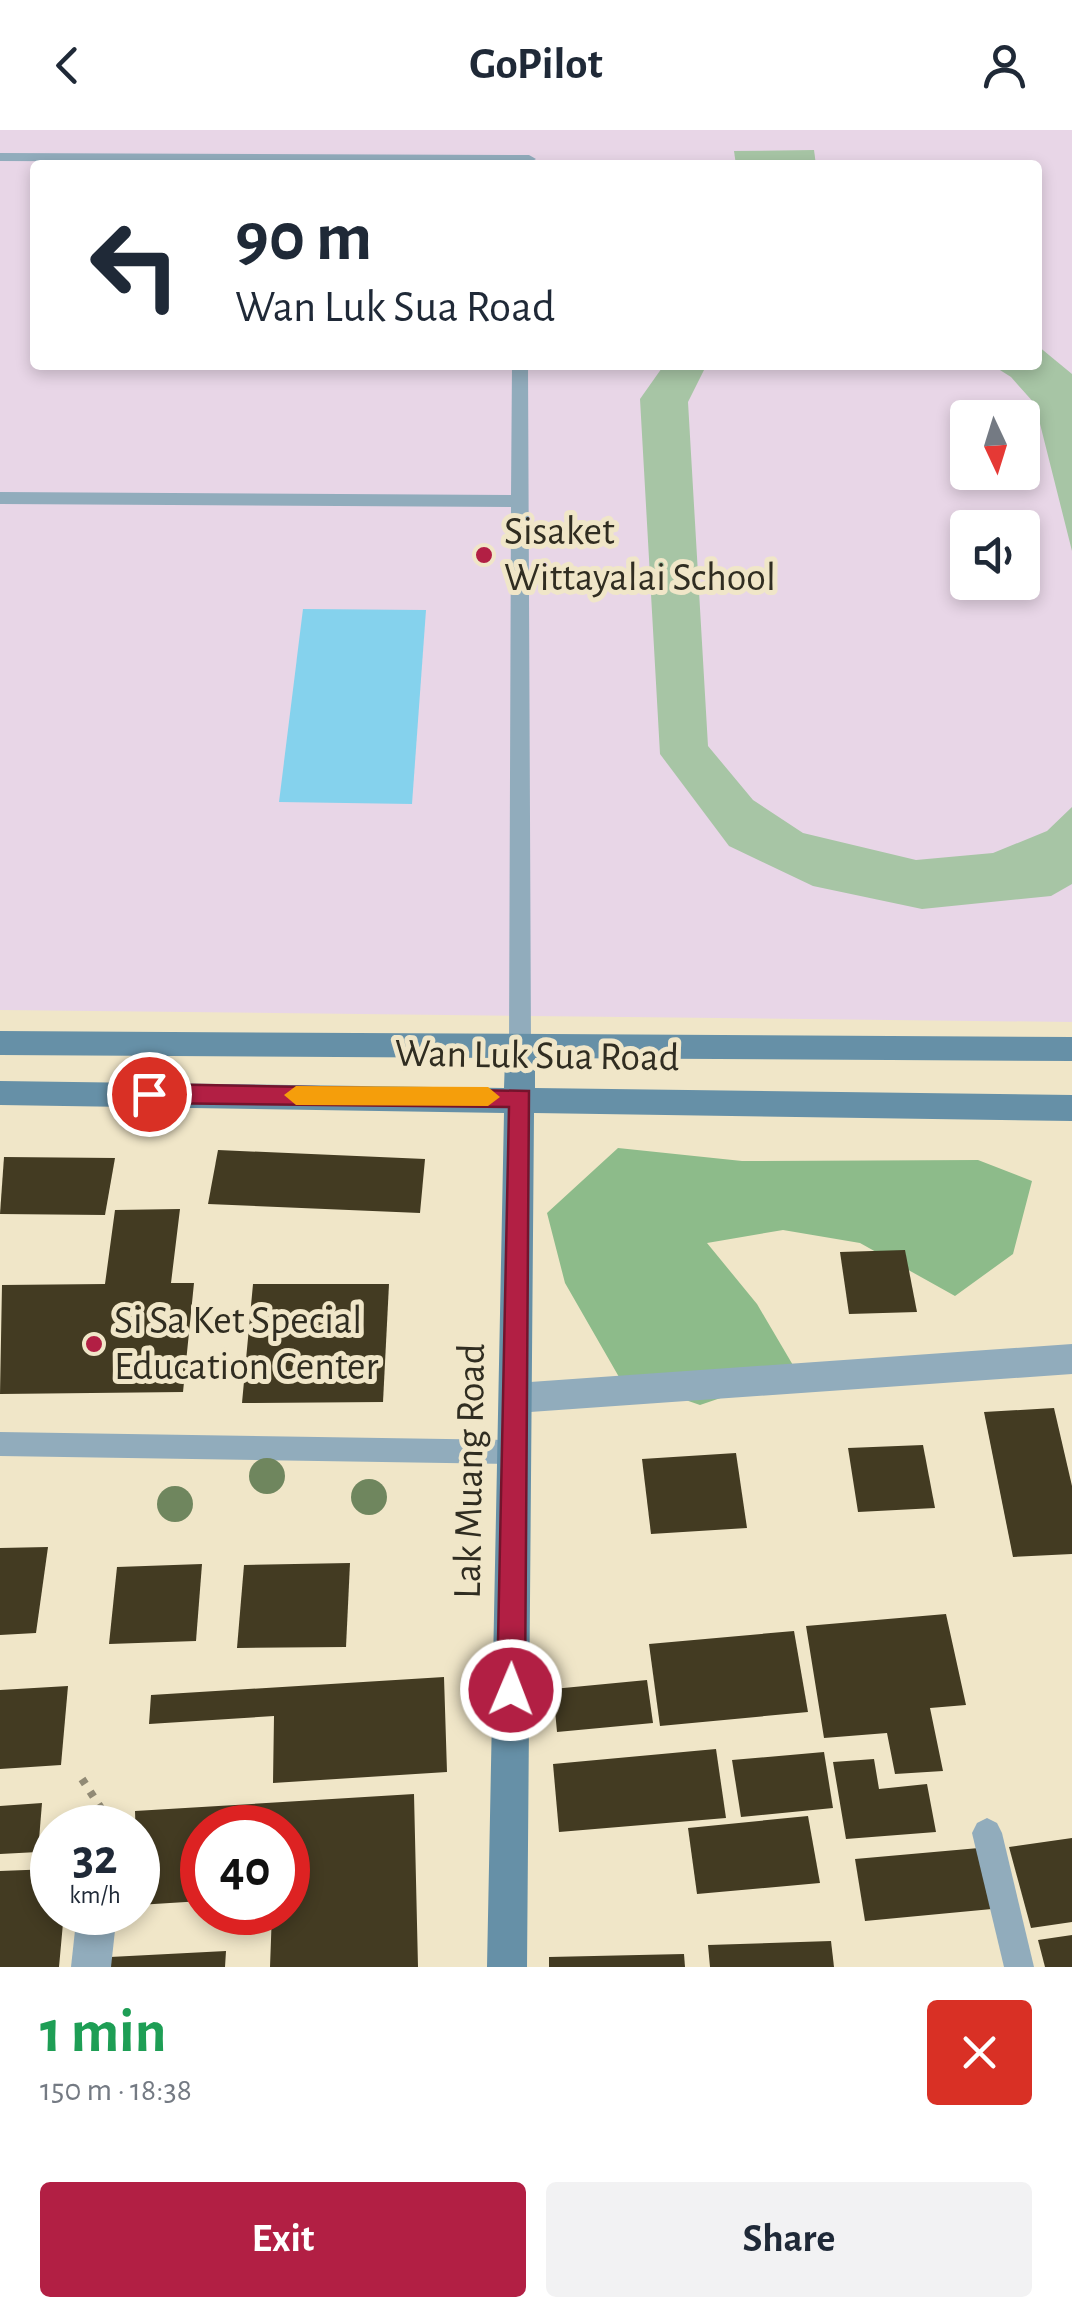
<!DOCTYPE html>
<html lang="en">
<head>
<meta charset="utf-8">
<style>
	:root { --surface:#fff; --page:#f2f2f3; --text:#1f2937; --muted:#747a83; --accent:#b21f44 }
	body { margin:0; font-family:"Alegreya Sans",sans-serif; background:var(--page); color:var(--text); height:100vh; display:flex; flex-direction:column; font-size:38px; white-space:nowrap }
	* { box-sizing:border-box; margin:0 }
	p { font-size:32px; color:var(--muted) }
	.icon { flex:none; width:55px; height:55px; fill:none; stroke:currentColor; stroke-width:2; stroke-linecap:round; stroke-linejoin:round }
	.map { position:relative; height:1837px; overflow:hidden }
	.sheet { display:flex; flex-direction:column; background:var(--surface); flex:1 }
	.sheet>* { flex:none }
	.banner { position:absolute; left:30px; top:30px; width:1012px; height:210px; border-radius:10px; box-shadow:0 5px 15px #0003; background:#fff; color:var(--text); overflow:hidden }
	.needle { width:65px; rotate:176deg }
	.fabs { position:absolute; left:950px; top:270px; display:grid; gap:20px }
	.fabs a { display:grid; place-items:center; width:90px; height:90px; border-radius:10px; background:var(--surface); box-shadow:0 5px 15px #0003; font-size:50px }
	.speed { position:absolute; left:30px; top:1675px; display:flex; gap:20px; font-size:50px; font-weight:700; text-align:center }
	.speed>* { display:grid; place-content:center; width:130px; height:130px; border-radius:50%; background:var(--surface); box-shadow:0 5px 15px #0003; line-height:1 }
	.speed small { font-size:25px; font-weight:400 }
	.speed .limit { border:15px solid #d22; background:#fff; color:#111 }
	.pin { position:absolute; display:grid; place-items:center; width:85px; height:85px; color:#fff; margin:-42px; border:5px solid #fff; border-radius:50%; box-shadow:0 2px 10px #0007 }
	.me { position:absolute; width:110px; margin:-55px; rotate:1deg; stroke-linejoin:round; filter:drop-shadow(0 0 8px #0008) }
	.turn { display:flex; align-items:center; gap:35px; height:210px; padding:0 40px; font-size:45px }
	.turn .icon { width:130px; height:130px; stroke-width:2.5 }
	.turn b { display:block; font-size:70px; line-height:85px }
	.round { display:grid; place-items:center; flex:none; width:105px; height:105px; border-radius:10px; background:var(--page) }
	.summary { display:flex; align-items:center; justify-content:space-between; height:170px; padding:0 40px }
	h1 { font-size:60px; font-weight:700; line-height:75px; color:#1e9e55 }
	.cta { display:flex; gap:20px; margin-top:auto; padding:20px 40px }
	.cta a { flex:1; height:115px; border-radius:10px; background:var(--accent); color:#fff; font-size:40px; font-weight:700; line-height:115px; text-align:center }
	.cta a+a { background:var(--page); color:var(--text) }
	header { display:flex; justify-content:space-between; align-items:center; height:130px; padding:0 40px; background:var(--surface); font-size:45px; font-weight:700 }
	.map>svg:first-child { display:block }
</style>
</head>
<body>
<header><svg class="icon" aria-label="back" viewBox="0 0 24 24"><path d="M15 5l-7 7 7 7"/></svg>GoPilot<svg class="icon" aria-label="person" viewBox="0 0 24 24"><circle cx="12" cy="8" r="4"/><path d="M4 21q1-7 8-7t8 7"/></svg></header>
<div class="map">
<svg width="1072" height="1837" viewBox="0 0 1072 1837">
	<rect width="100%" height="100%" fill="#f0e6c8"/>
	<path fill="#e8d6e7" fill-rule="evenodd" d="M0,0h1072v892l-1072,-12zM35,35h1003v200h-1003zM968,288h54v54h-54zM968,398h54v54h-54z"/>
	<g fill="#a7c5a5">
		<polygon points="814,20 816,35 736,35 734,21"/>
		<polygon points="1038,216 1072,244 1072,421 1035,274 1011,247 992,235 1038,235"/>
		<polygon points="664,235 711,235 704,240 688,272 708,616 753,670 803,703 916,730 993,723 1047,701 1072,677 1072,754 1051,766 922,779 813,756 729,716 660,624 640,269"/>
	</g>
	<polygon fill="#8dbb8a" points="618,1018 742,1031 978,1030 1032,1051 1013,1124 955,1166 860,1113 783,1100 707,1113 757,1174 797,1242 700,1275 619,1247 565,1153 547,1083"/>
	<polygon fill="#85d2ed" points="303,479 426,480 412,674 279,672"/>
	<g fill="#433b22">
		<polygon points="218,1020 425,1029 420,1083 208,1074"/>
		<polygon points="4,1027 115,1028 105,1085 0,1084"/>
		<polygon points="180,1079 171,1153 194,1153 183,1262 0,1264 2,1155 105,1154 115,1080"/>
		<polygon points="905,1120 917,1182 849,1184 840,1122"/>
		<polygon points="253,1154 389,1154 383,1272 242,1273"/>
		<polygon points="1054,1278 1072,1356 1072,1424 1013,1427 984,1282"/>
		<polygon points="923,1315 935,1378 858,1382 848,1318"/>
		<polygon points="736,1323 747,1398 651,1404 642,1329"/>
		<polygon points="48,1417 36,1503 0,1505 0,1418"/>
		<polygon points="350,1433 346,1517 237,1518 244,1435"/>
		<polygon points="202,1434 196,1511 109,1514 117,1437"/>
		<polygon points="946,1484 966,1575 930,1578 943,1641 895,1644 887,1603 824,1608 806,1496"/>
		<polygon points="794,1501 808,1582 660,1596 649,1514"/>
		<polygon points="444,1547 447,1642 273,1653 274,1586 149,1594 151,1565"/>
		<polygon points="647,1550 653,1593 557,1602 553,1559"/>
		<polygon points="68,1556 61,1635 0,1639 0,1560"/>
		<polygon points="716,1619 726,1688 559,1702 553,1634"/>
		<polygon points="824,1622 833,1678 741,1687 732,1630"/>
		<polygon points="874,1629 879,1659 927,1654 936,1702 846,1709 833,1632"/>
		<polygon points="414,1664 418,1837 270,1837 272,1782 288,1782 288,1698 202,1698 202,1771 138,1775 135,1681"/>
		<polygon points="42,1673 38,1722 0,1724 0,1676"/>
		<polygon points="808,1686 820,1753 697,1764 688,1698"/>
		<polygon points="1072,1708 1072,1792 1031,1798 1009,1717"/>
		<polygon points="979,1718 992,1779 865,1791 855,1729"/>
		<polygon points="52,1739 52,1782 64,1782 59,1837 0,1837 0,1741"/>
		<polygon points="1072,1805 1072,1837 1045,1837 1038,1810"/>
		<polygon points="831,1811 834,1837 710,1837 708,1815"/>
		<polygon points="226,1821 225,1837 110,1837 110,1827"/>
		<polygon points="684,1824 685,1837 549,1837 549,1827"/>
	</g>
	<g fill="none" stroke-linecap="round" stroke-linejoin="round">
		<polyline stroke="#918a75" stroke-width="8" stroke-dasharray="6 9" stroke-linecap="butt" points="82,1649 108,1689 107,1698"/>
		<g fill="#91acbc" fill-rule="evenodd">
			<polygon points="0,23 529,25 536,29 529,33 0,31"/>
			<polygon points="512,235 528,235 531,915 528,921 512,921 509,915 511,377 0,374 0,362 511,365"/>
			<polygon points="0,1302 515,1310 524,1314 528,1322 524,1330 515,1334 0,1326"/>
			<polygon points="987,1688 997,1693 1002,1703 1034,1837 1004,1837 972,1703 977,1693"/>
		</g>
		<g fill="#91acbc" fill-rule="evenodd">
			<polygon points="1072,1214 1072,1244 516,1283 504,1279 499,1268 504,1257 516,1253"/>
			<polygon points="77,1782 117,1782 111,1837 71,1837"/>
		</g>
		<polygon fill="#6690a7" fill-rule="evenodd" points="0,901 1072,907 1072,931 535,928 535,958 1072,965 1072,991 534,983 527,1837 487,1837 504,983 0,975 0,951 504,958 505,928 0,925"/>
	</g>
	<g fill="#6f865e">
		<circle cx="267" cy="1346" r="18"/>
		<circle cx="369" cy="1367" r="18"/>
		<circle cx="175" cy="1374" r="18"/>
	</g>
	<polygon fill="#b21f44" stroke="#74142c" stroke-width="2.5" points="149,954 529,961 525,1560 521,1570 511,1574 501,1570 497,1560 509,977 149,973 137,964"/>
	<polygon fill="#f59e0b" points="296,956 488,957 500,967 488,976 296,975 284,965"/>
	<g fill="#b21f44" stroke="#f0e6c8" stroke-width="4">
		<circle cx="484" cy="425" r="10"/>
		<circle cx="94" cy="1214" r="10"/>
	</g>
	<g text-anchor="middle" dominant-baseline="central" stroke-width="10" stroke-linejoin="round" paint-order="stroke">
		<g font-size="40" fill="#302d21" stroke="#f0e6c8" text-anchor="start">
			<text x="504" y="402">Sisaket<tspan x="504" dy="46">Wittayalai School</tspan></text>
			<text x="114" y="1191">Si Sa Ket Special<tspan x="114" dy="46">Education Center</tspan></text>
		</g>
		<g font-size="40" fill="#302d21" stroke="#f0e6c8">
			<text transform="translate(537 926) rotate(1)">Wan Luk Sua Road</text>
			<text transform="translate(470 1341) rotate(-89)">Lak Muang Road</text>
		</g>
	</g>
</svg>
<div class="fabs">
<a><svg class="needle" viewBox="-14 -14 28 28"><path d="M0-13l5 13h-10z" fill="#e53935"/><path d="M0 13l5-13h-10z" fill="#747a83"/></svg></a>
<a><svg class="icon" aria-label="sound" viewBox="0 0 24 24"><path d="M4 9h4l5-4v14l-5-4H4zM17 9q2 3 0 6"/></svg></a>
</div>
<div class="speed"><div>32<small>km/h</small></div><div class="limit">40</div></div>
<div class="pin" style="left:149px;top:964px;background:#d93025"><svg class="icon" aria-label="arrive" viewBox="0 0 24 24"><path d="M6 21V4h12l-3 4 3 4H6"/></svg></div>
<svg class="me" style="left:511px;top:1560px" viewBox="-20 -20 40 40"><circle r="17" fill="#b21f44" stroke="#fff" stroke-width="3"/><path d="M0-11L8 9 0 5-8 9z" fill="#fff"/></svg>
<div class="banner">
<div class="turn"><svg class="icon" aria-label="left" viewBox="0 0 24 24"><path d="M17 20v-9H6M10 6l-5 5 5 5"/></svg><div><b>90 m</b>Wan Luk Sua Road</div></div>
</div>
</div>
<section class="sheet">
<div class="summary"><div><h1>1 min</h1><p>150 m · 18:38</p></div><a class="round" style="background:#d93025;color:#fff"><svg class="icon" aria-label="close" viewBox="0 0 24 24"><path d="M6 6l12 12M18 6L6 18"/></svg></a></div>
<div class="cta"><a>Exit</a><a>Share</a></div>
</section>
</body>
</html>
